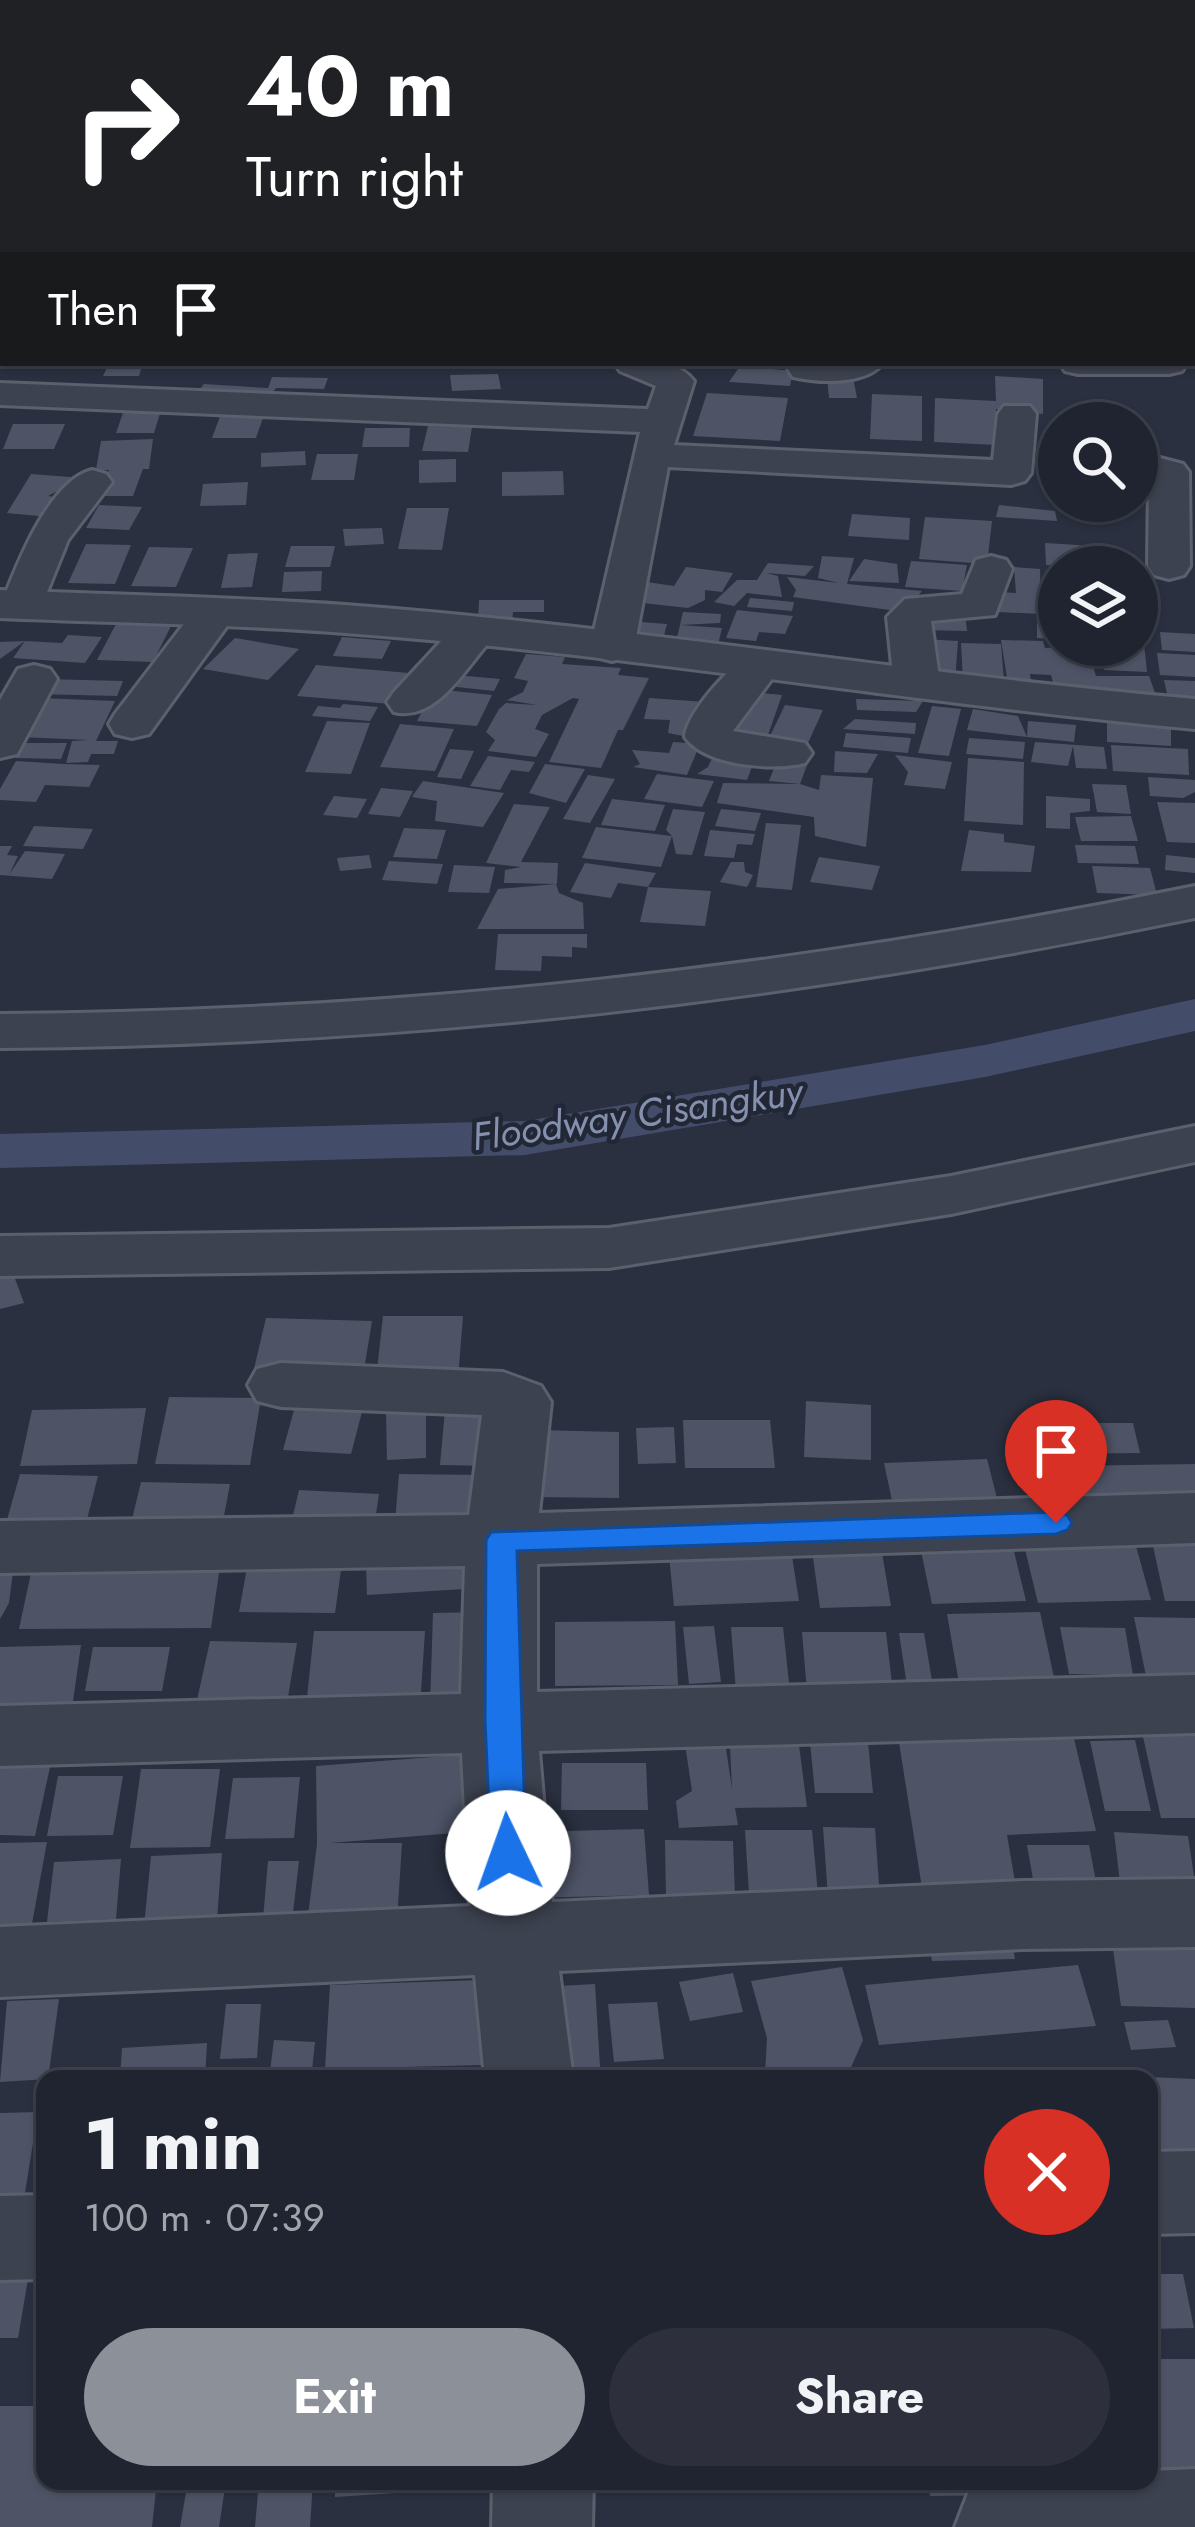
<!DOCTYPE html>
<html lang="en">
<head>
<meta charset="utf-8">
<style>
	:root { --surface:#202430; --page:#2d303c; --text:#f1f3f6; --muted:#a2a4ab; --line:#3d414c; --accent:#8c9099 }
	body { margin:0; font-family:Jost,sans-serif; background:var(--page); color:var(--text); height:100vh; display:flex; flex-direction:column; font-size:45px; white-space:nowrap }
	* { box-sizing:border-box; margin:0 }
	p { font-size:39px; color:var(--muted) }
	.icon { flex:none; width:66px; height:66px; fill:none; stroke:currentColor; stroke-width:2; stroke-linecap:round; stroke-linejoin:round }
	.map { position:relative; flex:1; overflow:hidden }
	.panel { position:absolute; left:36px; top:2070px; width:1122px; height:420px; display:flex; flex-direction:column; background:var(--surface); border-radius:24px; box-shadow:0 3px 9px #0004,0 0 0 3px var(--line) }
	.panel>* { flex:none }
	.guide { position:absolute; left:0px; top:0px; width:1197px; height:366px; box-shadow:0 3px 9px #0004,0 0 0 3px var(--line); background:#202124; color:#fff; overflow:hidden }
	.tools { position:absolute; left:1038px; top:402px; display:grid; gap:24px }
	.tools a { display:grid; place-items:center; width:120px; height:120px; border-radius:50%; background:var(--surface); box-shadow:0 3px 9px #0004,0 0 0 3px var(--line); font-size:60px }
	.pin { position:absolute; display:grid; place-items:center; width:102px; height:102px; color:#fff; margin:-123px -51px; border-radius:50% 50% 50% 0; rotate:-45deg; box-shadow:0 0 12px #0007 }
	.pin .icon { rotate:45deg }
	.me { position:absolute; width:132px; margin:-66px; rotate:357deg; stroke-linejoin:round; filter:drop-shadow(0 0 9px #0008) }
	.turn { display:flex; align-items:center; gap:42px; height:252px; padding:0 48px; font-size:54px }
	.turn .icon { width:156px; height:156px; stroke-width:2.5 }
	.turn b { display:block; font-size:84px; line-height:102px }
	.then { display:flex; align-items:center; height:114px; padding:0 48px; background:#0003; gap:24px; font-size:45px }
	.round { display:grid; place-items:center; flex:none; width:126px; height:126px; border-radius:63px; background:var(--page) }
	.head { display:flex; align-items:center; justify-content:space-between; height:204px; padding:0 48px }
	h1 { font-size:72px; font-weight:700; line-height:90px }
	.action { display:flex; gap:24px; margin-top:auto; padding:24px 48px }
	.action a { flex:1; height:138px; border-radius:72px; background:var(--accent); color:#fff; font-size:48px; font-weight:700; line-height:138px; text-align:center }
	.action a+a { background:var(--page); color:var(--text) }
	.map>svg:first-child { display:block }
</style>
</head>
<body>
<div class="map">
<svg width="1195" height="2527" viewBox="0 0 1195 2527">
	<rect width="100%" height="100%" fill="#2a3040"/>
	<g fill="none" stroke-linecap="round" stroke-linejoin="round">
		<polygon fill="#434d69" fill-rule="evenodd" points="1195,999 1195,1031 985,1077 525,1155 0,1168 0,1134 525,1121 985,1045"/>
	</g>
	<g fill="#4e5466">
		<polygon points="109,363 143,363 139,376 103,376"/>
		<polygon points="740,366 793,371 790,386 729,382"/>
		<polygon points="498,374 501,389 452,391 450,375"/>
		<polygon points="827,376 853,377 857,398 829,398"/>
		<polygon points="995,376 1043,379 1043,414 996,409 997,445 934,442 935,398 996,401"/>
		<polygon points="272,377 328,378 324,389 276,388 266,402 193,397 204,384 268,388"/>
		<polygon points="707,393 788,398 780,441 693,436"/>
		<polygon points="872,394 922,396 922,441 870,439"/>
		<polygon points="125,407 162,407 154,433 116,433"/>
		<polygon points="222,411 265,412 256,438 212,438"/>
		<polygon points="13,424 65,424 54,449 3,449"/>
		<polygon points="428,426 472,427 468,452 422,451"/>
		<polygon points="365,428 410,428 409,447 362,447"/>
		<polygon points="153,439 149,469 143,469 133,496 98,496 109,470 96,470 101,441"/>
		<polygon points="305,451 306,465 261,467 261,453"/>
		<polygon points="317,454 358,454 354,480 311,480"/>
		<polygon points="456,459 456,482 419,483 419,460"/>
		<polygon points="563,471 564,495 502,496 502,472"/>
		<polygon points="31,474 83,478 48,496 61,498 49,517 7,513"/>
		<polygon points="248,482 246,505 200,506 203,484"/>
		<polygon points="99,505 142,507 129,530 86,528"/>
		<polygon points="999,505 1055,511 1057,521 996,517"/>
		<polygon points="407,508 449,508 442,550 398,549"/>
		<polygon points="852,514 910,518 909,540 848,536"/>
		<polygon points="925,517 992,521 987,564 919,559"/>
		<polygon points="382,528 384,544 345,546 343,529"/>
		<polygon points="1045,543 1111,547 1112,561 1078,559 1079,567 1046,565"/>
		<polygon points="86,544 131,545 115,584 68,583"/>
		<polygon points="291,546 335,546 330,567 285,567"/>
		<polygon points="149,547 193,548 176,587 131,586"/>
		<polygon points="258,553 252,587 221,588 228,554"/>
		<polygon points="822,556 854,558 847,584 922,591 905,612 793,597 796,590 787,577 839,583 818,578"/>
		<polygon points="864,559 897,564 899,583 849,581"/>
		<polygon points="911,561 967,565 962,591 905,587"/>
		<polygon points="768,563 814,566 805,576 766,573 778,576 782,597 747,593 734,606 714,602 737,580 757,580"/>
		<polygon points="686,567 733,573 722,592 705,590 705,600 688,608 634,602 646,593 647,582 674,586"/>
		<polygon points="1014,567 1040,569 1041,614 998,612 998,592 1016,593"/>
		<polygon points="322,571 321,591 282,592 284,572"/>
		<polygon points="1054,594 1059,594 1059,639 1037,638 1037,618 1056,619"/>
		<polygon points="750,598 794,602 792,611 747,607"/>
		<polygon points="479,600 544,600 544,612 513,612 512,622 478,623"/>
		<polygon points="737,610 793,616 785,634 759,632 756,641 726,638"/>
		<polygon points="683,612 721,614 720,623 680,625"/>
		<polygon points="920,612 965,613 967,631 921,630"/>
		<polygon points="628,621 667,624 663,639 624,637"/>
		<polygon points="1137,623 1142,624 1147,672 1104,670 1102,650 1088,649 1096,676 1149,676 1157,698 1099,698 1099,690 1055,689 1051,675 1030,674 1032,690 1009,690 1001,640 1043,641 1045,648 1137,645"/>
		<polygon points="116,624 171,626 153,662 97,660"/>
		<polygon points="680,625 722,628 717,649 675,646"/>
		<polygon points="1160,632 1195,634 1195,652 1162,650"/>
		<polygon points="68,635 102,637 85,663 13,658 25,641 0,659 0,642 25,641 62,643"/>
		<polygon points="342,637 391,641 382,659 333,656"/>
		<polygon points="235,638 299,649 268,680 203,669"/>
		<polygon points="923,639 958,641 955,681 918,678"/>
		<polygon points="961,643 1001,644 1004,682 963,680"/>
		<polygon points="1157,653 1195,655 1195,677 1160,675"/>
		<polygon points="526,654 565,657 562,664 621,668 618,675 649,678 623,730 618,730 601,768 549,762 579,699 573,698 542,715 535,729 549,734 536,757 488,751 495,740 486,732 499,709 506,703 537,705 507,700 523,692 528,681 514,678"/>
		<polygon points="316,665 409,673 391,704 297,696"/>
		<polygon points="445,674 500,679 494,691 438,685"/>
		<polygon points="44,679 123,681 117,696 37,694"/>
		<polygon points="1164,680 1195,681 1195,704 1169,703"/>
		<polygon points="434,689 492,695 477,726 417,721"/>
		<polygon points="742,691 782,695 768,735 727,730"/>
		<polygon points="40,698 115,701 96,741 118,741 114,754 91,754 88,762 66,763 72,741 89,740 20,737"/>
		<polygon points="649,698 706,702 698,739 668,733 670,720 644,719"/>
		<polygon points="856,699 923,701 916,712 857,710"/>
		<polygon points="343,704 378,707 370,721 312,716 318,706 340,708"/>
		<polygon points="785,705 823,710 808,743 769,738"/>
		<polygon points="932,706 961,709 949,756 918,753"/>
		<polygon points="973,709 1018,716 1027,737 967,730"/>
		<polygon points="855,719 916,723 915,734 843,729"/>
		<polygon points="327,721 370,723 351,774 305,772"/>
		<polygon points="1028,721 1076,725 1074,742 1027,737"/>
		<polygon points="1107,723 1171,727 1171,746 1107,742"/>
		<polygon points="400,724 454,729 435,771 380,767"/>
		<polygon points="846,733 911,738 908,753 843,747"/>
		<polygon points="969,738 1025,742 1023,759 966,754"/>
		<polygon points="673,742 700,744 687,775 633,767 640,764 632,750 669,753"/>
		<polygon points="1035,742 1104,747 1107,769 1076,768 1073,746 1068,766 1031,762"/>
		<polygon points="22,743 67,743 61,759 15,758"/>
		<polygon points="1111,745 1188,749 1189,775 1113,771"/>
		<polygon points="450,749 474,751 461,779 437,777"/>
		<polygon points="835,751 878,754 867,773 834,772"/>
		<polygon points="714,754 755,759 747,780 697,774 708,767"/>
		<polygon points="895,755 952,762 945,789 904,785 908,772"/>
		<polygon points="488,756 535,762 529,772 511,770 500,790 470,786"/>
		<polygon points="968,758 1024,762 1023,825 964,821"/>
		<polygon points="16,761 63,764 100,765 89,787 45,785 36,802 0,800 0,789"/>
		<polygon points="777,761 807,765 800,784 769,781"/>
		<polygon points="545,764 585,769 566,803 529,793"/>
		<polygon points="657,774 714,781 702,807 644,799"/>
		<polygon points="588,775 615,779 590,823 563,819"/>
		<polygon points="821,775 873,778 866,847 815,836 814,817 717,803 723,783 800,784 819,790"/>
		<polygon points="1148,777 1195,780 1195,792 1183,798 1150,796"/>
		<polygon points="423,781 504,793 483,827 435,821 437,801 412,797"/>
		<polygon points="1092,784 1126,785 1131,814 1097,812"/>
		<polygon points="381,788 413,791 400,817 368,814"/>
		<polygon points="334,796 367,799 357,818 323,815"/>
		<polygon points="1046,796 1090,799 1090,811 1070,813 1070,829 1046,828"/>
		<polygon points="612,799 665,805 655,831 601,825"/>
		<polygon points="1157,802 1195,803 1195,843 1167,842"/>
		<polygon points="514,804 550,807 521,862 558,863 557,884 504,883 505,870 521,867 486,863"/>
		<polygon points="673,809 705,812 692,855 676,854 672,836 666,830"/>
		<polygon points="721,809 761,813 755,831 715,826"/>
		<polygon points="1131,816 1138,841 1081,841 1075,817"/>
		<polygon points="766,823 801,825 792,890 756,887"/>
		<polygon points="34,826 93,829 83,849 23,846"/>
		<polygon points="596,827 672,836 661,867 582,858"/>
		<polygon points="404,828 446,830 437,859 393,857"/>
		<polygon points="710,830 755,834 752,845 737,844 734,858 704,856"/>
		<polygon points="969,830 1004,834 1004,842 1035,846 1031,872 961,871"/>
		<polygon points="1075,845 1135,846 1139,864 1078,863"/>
		<polygon points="0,846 12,846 7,855 18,856 9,875 25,851 65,854 52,879 0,875"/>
		<polygon points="369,855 372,868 340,871 337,858"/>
		<polygon points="1166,855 1195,858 1195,873 1165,870"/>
		<polygon points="819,857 880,866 872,890 810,882"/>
		<polygon points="389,861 443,864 437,884 382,880"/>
		<polygon points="731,862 744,862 745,872 753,875 747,887 720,882"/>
		<polygon points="585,863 656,873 648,887 618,883 611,898 570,892"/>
		<polygon points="454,865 495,867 489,893 448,892"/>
		<polygon points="1092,866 1150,868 1157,895 1097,893"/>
		<polygon points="556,884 559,893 583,903 584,929 477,929 498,889"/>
		<polygon points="648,887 711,891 705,926 640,922"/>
		<polygon points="498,934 587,934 587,948 572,947 572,957 542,956 541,971 495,970"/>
		<polygon points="11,1268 24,1303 0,1309 0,1270"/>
		<polygon points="383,1316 463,1316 458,1379 376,1379"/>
		<polygon points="266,1318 372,1321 363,1376 253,1373"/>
		<polygon points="169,1397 261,1398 250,1465 155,1464"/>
		<polygon points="297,1399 364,1404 351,1454 283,1450"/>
		<polygon points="806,1401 871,1405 871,1460 804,1457"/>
		<polygon points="146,1408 137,1464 20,1466 32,1410"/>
		<polygon points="426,1410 426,1458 387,1460 386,1412"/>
		<polygon points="445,1410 499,1411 495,1466 440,1465"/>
		<polygon points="683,1420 770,1420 775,1468 685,1468"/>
		<polygon points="1052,1423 1133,1423 1140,1453 1059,1454"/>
		<polygon points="674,1427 676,1463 638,1464 636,1428"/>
		<polygon points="536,1430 619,1432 619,1498 532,1497"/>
		<polygon points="987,1459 999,1506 894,1510 884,1463"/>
		<polygon points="1195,1464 1195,1509 1079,1511 1067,1466"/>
		<polygon points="20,1474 98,1476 83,1535 3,1534"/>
		<polygon points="399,1474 483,1475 480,1534 394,1534"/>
		<polygon points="141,1482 230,1484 220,1537 128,1536"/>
		<polygon points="299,1490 379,1494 374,1528 291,1524"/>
		<polygon points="1151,1537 1195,1538 1195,1601 1165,1601"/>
		<polygon points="1011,1539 1026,1601 932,1604 919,1541"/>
		<polygon points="1134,1539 1151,1600 1038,1603 1023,1541"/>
		<polygon points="880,1541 891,1606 820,1608 811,1543"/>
		<polygon points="791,1550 799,1601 674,1606 669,1555"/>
		<polygon points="15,1556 9,1603 0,1619 0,1557"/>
		<polygon points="477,1557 480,1588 367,1595 366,1564"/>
		<polygon points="34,1559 221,1559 211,1628 19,1629"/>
		<polygon points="248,1562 342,1563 335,1613 239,1612"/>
		<polygon points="486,1612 485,1707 430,1707 433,1613"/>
		<polygon points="1040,1612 1056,1687 960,1689 947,1614"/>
		<polygon points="1134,1617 1195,1618 1195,1682 1147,1681"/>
		<polygon points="675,1621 678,1685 555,1686 555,1622"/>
		<polygon points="714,1626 721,1682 689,1684 683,1627"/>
		<polygon points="731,1627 783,1627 790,1692 736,1692"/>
		<polygon points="1060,1627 1125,1628 1133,1675 1069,1674"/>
		<polygon points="314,1631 425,1631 420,1707 306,1707"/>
		<polygon points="802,1632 886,1632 893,1692 807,1692"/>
		<polygon points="899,1633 924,1633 935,1699 909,1699"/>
		<polygon points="210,1641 297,1643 287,1703 197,1700"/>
		<polygon points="81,1645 71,1715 0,1717 0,1647"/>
		<polygon points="93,1647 170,1647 162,1691 85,1691"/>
		<polygon points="1072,1730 1096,1831 1007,1835 1020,1911 926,1913 898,1736"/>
		<polygon points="1142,1732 1195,1732 1195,1818 1161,1818"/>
		<polygon points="1135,1740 1151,1811 1105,1811 1090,1741"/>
		<polygon points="725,1742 732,1789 730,1746 799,1745 807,1807 735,1808 738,1825 679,1828 676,1801 692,1791 685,1744"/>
		<polygon points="810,1742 868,1743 873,1793 815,1793"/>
		<polygon points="485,1753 492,1830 330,1843 402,1843 397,1921 307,1924 317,1844 316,1766"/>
		<polygon points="562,1763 646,1763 648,1810 561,1810"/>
		<polygon points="0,1766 50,1767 35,1836 0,1835"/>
		<polygon points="141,1769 220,1769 210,1847 130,1848"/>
		<polygon points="58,1776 123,1776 113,1835 47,1836"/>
		<polygon points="300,1777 294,1838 225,1839 233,1778"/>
		<polygon points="823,1827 875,1828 880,1899 828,1897"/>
		<polygon points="644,1829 649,1895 527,1898 526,1832"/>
		<polygon points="745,1830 812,1830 818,1894 749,1894"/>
		<polygon points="1114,1832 1188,1836 1195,1883 1122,1899"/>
		<polygon points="665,1840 733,1841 735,1897 666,1897"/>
		<polygon points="47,1842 31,1929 0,1929 0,1843"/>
		<polygon points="1027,1845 1089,1845 1100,1902 1037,1902"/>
		<polygon points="222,1853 216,1933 143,1936 151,1856"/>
		<polygon points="121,1859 116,1919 47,1922 54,1862"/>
		<polygon points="268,1861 299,1861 291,1930 262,1931"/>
		<polygon points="1009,1923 1015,1959 932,1961 926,1925"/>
		<polygon points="1112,1942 1195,1945 1195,2008 1121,2006"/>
		<polygon points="1078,1965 1096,2026 879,2045 865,1985"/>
		<polygon points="842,1967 863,2040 846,2079 765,2075 767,2038 751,1981"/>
		<polygon points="733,1973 743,2012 690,2021 679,1982"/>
		<polygon points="482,1980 482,2065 325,2069 330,1985"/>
		<polygon points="595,1984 600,2067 545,2069 541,1987"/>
		<polygon points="59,1999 48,2079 0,2082 7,2001"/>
		<polygon points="657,2002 664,2059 614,2062 608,2004"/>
		<polygon points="226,2004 261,2004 257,2058 220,2059"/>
		<polygon points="1168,2020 1176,2047 1131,2050 1124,2022"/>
		<polygon points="274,2040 315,2042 311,2079 269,2079"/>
		<polygon points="207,2043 205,2079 120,2079 122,2048"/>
		<polygon points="1149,2077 1195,2079 1195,2164 1149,2161"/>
		<polygon points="38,2112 24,2199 0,2200 0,2113"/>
		<polygon points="1149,2274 1183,2274 1194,2328 1149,2329"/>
		<polygon points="0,2279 28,2279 18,2338 0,2338"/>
		<polygon points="1149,2359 1195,2359 1195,2489 1164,2490 1149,2413"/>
		<polygon points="0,2406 45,2406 45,2481 157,2481 152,2527 0,2527"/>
		<polygon points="188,2481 226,2481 219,2527 180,2527"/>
		<polygon points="259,2481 313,2481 310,2527 255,2527"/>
		<polygon points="335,2481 412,2481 412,2492 335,2497"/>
		<polygon points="928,2481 1008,2481 1010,2495 930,2496"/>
	</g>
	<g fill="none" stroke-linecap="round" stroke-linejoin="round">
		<defs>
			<g id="minor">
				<rect x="1194" y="142" width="1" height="18"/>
				<rect x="1194" y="210" width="1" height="20"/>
				<rect x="1194" y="258" width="1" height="20"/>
				<rect x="1194" y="311" width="1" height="20"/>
				<path d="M615,363c27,0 61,-5 79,18l-20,64 319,15 5,-46 6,-8h26l6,8 -5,59 -6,8 -14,4 -343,-18 -34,181 -6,9 -16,4 -16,-4 -6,-9 50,-216 -640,-27v-22l648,26 8,-23 -36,-15z"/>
				<path d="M792,363h91c-17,22 -64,20 -90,14l-5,-8z"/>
				<polygon points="1060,363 1187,363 1182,371 1169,374 1078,374 1065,371"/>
				<polygon points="1137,452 1183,464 1189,472 1190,566 1184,575 1169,579 1154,575 1148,566 1149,479 1137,476"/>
				<path d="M92,470l14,4 6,8 -44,58 -29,72 -15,4 -15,-4 -7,-9c15,-39 47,-122 90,-133z"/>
				<polygon points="991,556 1006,560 1012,569 995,615 931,621 940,684 933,694 917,698 901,694 894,684 887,617 905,599 962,594 976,560"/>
				<polygon points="215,599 230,603 237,612 149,734 132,738 115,734 109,724 115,714 200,603"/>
				<path d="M474,619l16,4 6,9 -6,9c-26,29 -54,81 -96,71l-7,-10 7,-10 64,-69z"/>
				<path d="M760,650l16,4 7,10 -50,67 72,12 7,10 -7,10c-32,8 -100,3 -120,-26 1,-24 52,-81 75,-87z"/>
				<polygon points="34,665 50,669 57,679 17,754 0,758 0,700 18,669"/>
				<path d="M1195,886v32c-403,83 -783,127 -1195,130v-34c409,-3 794,-46 1195,-128z"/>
				<polygon points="1195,1126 1195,1162 951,1214 609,1268 0,1276 0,1236 609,1228 951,1176"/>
				<polygon points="281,1363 503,1372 541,1386 551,1402 539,1513 1195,1493 1195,1543 537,1564 537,1692 1195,1675 1195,1733 539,1751 552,1902 1023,1881 1195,1879 1195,1947 1023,1949 559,1971 573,2079 485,2079 475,1975 0,1997 0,1927 470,1906 462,1753 0,1766 0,1706 461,1694 465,1566 0,1573 0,1521 469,1515 482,1415 281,1407 257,1401 248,1385 257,1369"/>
				<polygon points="1195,2151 1195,2233 1149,2234 1149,2152"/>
				<polygon points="45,2195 45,2279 0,2280 0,2196"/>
				<polygon points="1195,2469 1195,2527 955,2527 969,2491 994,2481 1149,2481 1149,2471"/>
				<polygon points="493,2481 593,2481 592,2527 492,2527"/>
			</g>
			<path id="tertiary" d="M0,590c115,5 231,7 345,15 284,21 566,69 850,94v30c-284,-26 -565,-75 -850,-96 -114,-9 -230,-10 -345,-15z"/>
		</defs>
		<use href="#minor" stroke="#5b606d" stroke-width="6"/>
		<use href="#tertiary" stroke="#5b606d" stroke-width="6"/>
		<use href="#minor" fill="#3d4250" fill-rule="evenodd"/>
		<use href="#tertiary" fill="#3d4250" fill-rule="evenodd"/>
	</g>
	<polygon fill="#1a73e8" stroke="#114b97" stroke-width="3" points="1056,1512 1067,1515 1072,1523 1067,1530 1056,1534 517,1551 526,1853 521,1863 508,1867 496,1863 491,1853 485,1721 486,1540 491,1532"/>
	<g text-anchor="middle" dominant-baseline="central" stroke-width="9" stroke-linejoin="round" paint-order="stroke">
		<g font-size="39" font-style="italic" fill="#8590ae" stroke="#222735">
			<text transform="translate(637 1114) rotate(-8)">Floodway Cisangkuy</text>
		</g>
	</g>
</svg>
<div class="tools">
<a><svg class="icon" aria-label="search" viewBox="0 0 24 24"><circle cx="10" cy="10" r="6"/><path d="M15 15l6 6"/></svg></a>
<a><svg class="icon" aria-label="layers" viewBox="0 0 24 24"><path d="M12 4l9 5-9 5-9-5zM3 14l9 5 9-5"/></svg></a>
</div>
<div class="pin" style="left:1056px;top:1523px;background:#d93025"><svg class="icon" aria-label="arrive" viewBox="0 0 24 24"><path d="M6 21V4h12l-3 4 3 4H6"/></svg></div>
<svg class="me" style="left:508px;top:1853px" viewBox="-20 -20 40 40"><circle r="19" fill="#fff"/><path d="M0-13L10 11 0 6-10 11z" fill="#1a73e8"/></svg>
<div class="guide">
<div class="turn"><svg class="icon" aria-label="right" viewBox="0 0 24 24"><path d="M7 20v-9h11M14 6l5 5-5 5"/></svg><div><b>40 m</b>Turn right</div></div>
<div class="then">Then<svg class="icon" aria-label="arrive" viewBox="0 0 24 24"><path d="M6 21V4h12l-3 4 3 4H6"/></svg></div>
</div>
<section class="panel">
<div class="head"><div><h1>1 min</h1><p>100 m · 07:39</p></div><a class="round" style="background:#d93025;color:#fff"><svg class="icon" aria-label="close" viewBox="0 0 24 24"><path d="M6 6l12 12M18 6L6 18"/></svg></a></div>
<div class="action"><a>Exit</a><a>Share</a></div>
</section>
</div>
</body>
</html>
